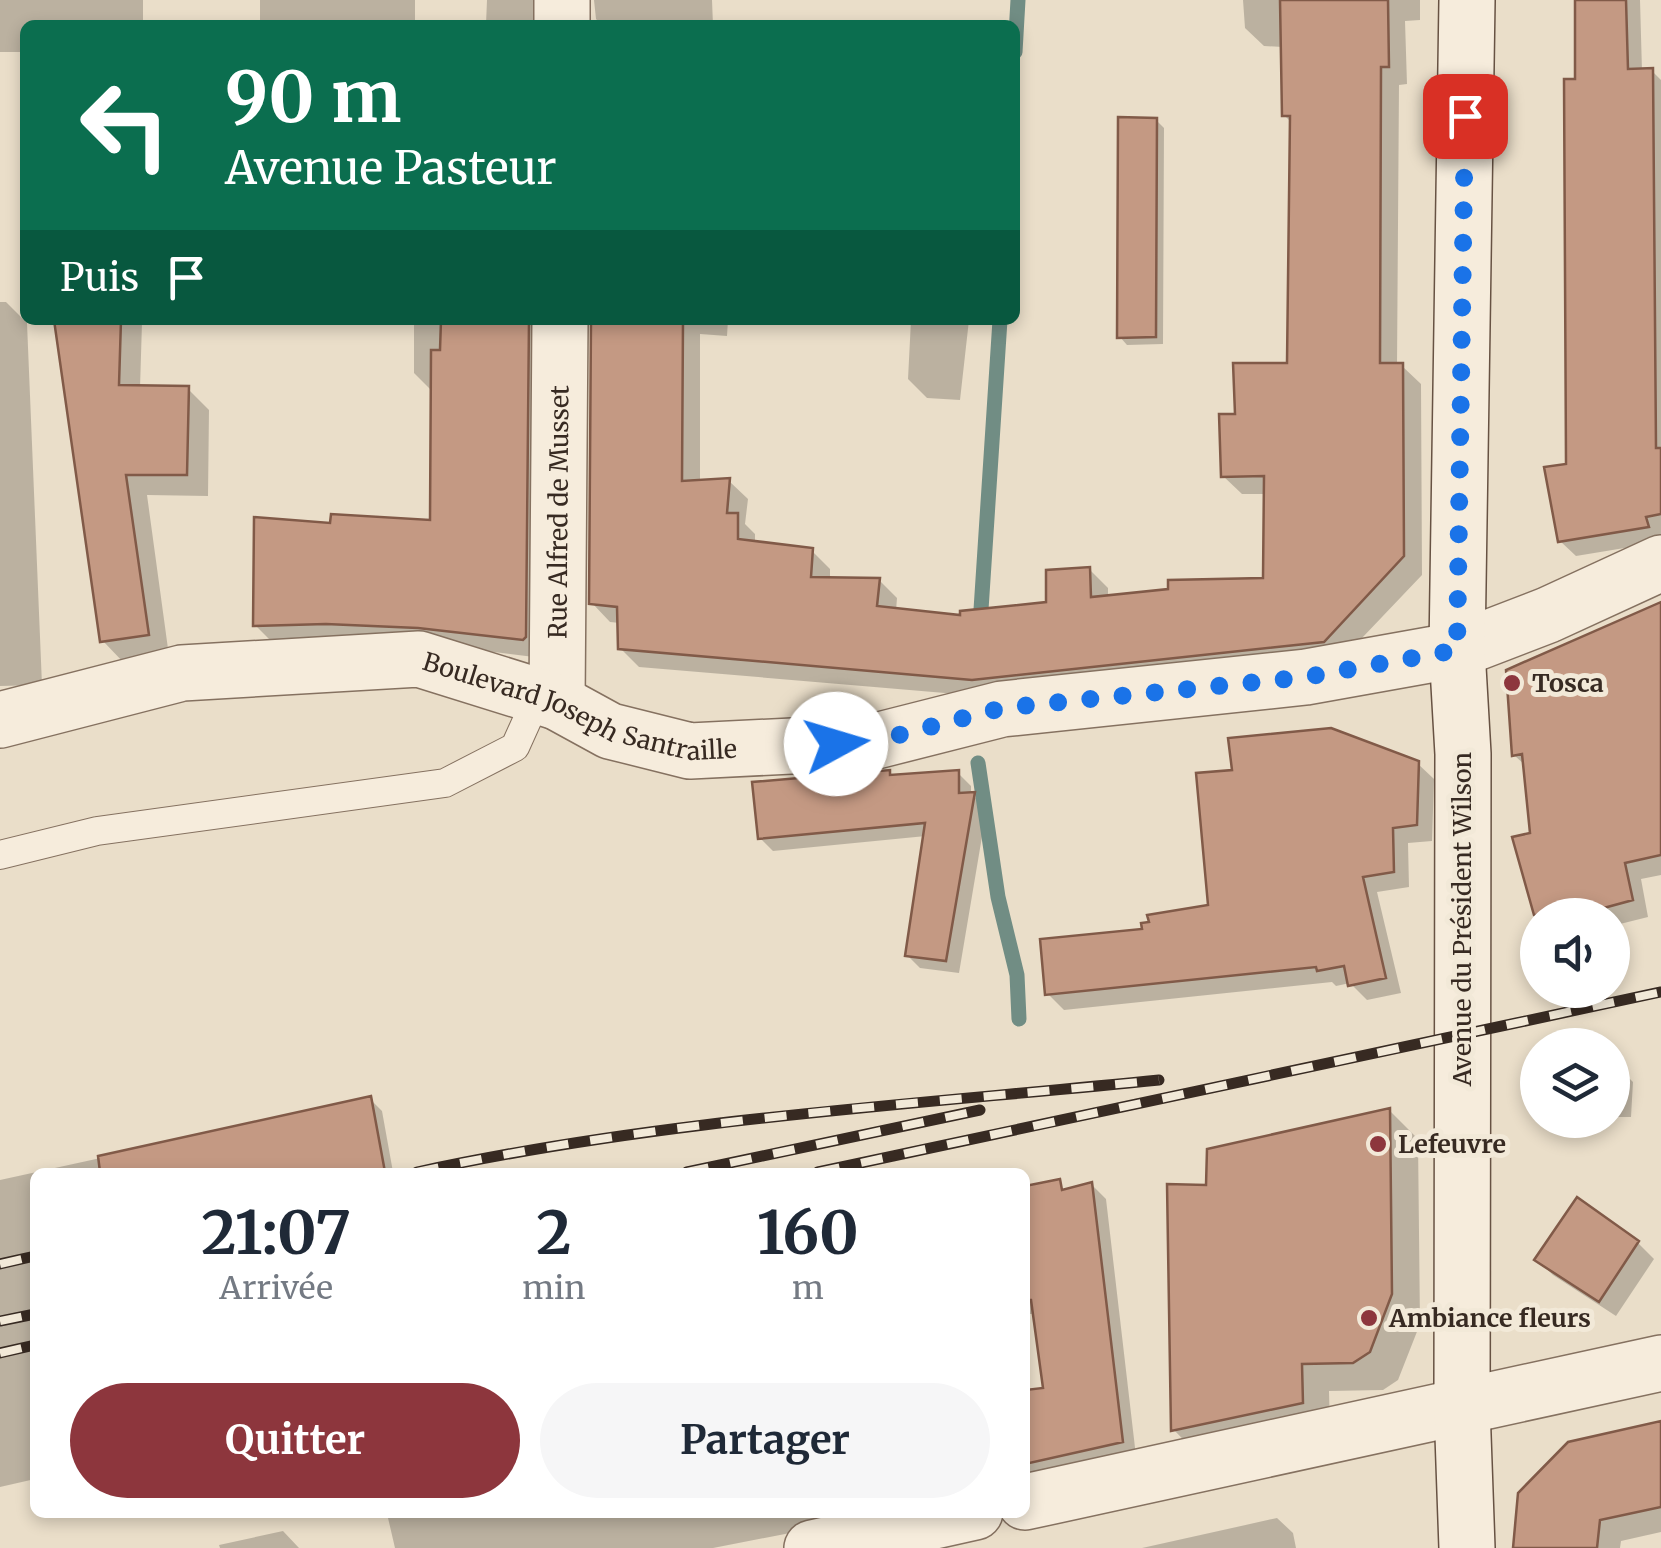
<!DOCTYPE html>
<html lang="fr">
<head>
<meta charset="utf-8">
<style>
  body { margin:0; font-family:Merriweather,serif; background:#f6f6f7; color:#1f2937; height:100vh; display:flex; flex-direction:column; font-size:38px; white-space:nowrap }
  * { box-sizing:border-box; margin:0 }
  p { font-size:32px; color:#747a83 }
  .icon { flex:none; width:55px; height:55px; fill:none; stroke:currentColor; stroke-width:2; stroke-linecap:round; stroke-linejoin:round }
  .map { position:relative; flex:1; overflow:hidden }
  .side { position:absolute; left:30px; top:1168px; width:1000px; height:350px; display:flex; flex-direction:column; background:#fff; border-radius:15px; box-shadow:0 5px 15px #0003 }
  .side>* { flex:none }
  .guide { position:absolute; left:20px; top:20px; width:1000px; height:305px; border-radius:15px; box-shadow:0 5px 15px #0003; background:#0b6e4f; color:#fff; overflow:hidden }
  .tools { position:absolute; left:1520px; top:898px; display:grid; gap:20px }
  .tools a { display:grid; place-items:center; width:110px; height:110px; border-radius:50%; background:#fff; box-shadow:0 5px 15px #0003; font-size:50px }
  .pin { position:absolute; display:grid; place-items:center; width:85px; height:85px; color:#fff; margin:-42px; border-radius:20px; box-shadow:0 5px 15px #0006 }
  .me { position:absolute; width:110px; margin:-55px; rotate:84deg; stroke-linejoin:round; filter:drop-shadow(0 0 8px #0008) }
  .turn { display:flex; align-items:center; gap:35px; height:210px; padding:0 40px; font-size:45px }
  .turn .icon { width:130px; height:130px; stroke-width:2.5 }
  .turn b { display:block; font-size:70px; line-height:85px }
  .then { display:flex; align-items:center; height:95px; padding:0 40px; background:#0003; gap:20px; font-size:38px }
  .eta { display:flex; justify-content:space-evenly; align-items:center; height:170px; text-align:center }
  .eta b { font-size:60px; font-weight:700; line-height:70px }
  .cta { display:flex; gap:20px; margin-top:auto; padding:20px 40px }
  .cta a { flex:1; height:115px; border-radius:60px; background:#8d363d; color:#fff; font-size:40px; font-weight:700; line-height:115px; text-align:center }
  .cta a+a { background:#f6f6f7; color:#1f2937 }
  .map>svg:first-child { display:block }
  .shadow { fill:#0003 }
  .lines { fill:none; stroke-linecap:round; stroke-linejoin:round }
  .stream { stroke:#718d84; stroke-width:15 }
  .building { fill:#c49983; stroke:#815a48; stroke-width:2.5 }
  .service-casing { stroke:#857160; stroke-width:30 }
  .minor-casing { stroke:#857160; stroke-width:58 }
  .secondary-casing { stroke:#675243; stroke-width:58 }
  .service { stroke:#f6ecdc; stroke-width:28 }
  .minor { stroke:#f6ecdc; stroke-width:55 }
  .secondary { stroke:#f6ecdc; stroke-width:55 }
  .rail-casing { stroke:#372a22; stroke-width:11 }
  .rail { stroke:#f2e9d8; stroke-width:8; stroke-dasharray:22; stroke-linecap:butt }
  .route { stroke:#1a73e8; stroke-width:18; stroke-dasharray:0 32.4 }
  .poi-dot { fill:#8d363d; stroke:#f2e9d8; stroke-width:4 }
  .labels { text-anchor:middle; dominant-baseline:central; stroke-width:10; stroke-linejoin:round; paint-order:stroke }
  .street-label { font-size:25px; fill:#372a22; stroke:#f2e9d8 }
  .poi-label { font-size:25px; font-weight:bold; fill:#372a22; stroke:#f2e9d8; text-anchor:start }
</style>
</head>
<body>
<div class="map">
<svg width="1661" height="1548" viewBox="0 0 1661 1548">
  <rect width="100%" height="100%" fill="#eadec9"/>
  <path class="shadow" d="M 0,0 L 143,0 L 143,25 L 25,25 L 25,52 L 0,52 Z
    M 260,0 L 415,0 L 415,25 L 260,25 Z
    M 487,0 L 556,0 L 550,25 L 469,25 L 486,24 Z
    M 594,0 L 712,0 L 713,25 L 601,25 L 596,19 Z
    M 1243,0 L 1420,0 L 1420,20 L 1405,21 L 1407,84 L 1399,85 L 1397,366 L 1402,366 L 1421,384 L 1422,575 L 1342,659 L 992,697 L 639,667 L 620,648 L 620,623 L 610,622 L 592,603 L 594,320 L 728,320 L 727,336 L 700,334 L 700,483 L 729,481 L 748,499 L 745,524 L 755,534 L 755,544 L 811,550 L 830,569 L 830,580 L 879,580 L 897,598 L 896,611 L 962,617 L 1048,604 L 1089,569 L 1108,588 L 1108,598 L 1265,580 L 1266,494 L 1242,494 L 1223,476 L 1238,417 L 1290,365 L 1293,124 L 1284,115 L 1283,47 L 1264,46 L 1245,28 Z
    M 1578,0 L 1640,0 L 1642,71 L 1652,71 L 1661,80 L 1661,542 L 1576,556 L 1560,541 L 1568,466 Z
    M 1015,57 L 1020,62 L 1018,99 L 1015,98 Z
    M 1156,120 L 1164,128 L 1163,344 L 1127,345 L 1120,337 Z
    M 0,302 L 6,302 L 27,323 L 42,685 L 0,686 Z
    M 57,320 L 140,320 L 142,323 L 140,388 L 188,389 L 209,410 L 208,496 L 147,495 L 169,656 L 124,663 L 103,641 Z
    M 414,320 L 554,320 L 542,658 L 438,645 L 274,644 L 255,625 L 332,525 L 432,523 L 433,392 L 414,373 Z
    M 911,320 L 969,320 L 960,400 L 927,398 L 908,379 Z
    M 1661,605 L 1661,875 L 1641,879 L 1648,917 L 1612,926 L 1612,915 L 1538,915 L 1538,920 L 1515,839 L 1533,835 L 1526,766 L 1514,755 Z
    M 1417,763 L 1434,779 L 1432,841 L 1408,843 L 1409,887 L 1377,892 L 1401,993 L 1367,1000 L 1350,983 L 1336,986 L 1332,982 L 1064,1010 L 1048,994 L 1144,932 L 1211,907 Z
    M 889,772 L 894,777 L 958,773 L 971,786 L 971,794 L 987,807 L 959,973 L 920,968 L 907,955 L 926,836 L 773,851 L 760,838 Z
    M 1612,1075 L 1626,1075 L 1633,1082 L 1631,1117 L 1612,1117 Z
    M 370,1099 L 382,1111 L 393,1172 L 35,1172 L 35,1479 L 0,1487 L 0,1180 Z
    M 1390,1111 L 1418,1139 L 1420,1324 L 1398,1380 L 1383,1390 L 1329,1391 L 1330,1431 L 1202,1459 L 1174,1430 L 1209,1187 Z
    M 1092,1185 L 1106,1199 L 1136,1456 L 1025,1480 L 1025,1392 L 1046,1390 L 1036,1314 L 1025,1314 L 1025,1229 Z
    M 1638,1243 L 1654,1259 L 1616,1316 L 1553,1275 L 1537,1259 Z
    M 1661,1423 L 1661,1532 L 1621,1541 L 1620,1548 L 1515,1548 Z
    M 413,1512 L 898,1512 L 713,1548 L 395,1548 L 388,1518 Z
    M 1277,1518 L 1293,1533 L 1296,1548 L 1142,1548 Z
    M 283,1531 L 299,1548 L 220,1548 L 219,1545 Z"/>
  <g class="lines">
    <path class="stream" d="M 1015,52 L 1018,0
      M 980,625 L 1000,320
      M 978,763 L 998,897 L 1017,975 L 1019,1019"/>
  </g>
  <path class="building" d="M 1280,0 L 1388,0 L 1389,67 L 1381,67 L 1380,363 L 1403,363 L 1404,556 L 1324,642 L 972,680 L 618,649 L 617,607 L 589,604 L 591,320 L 683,320 L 682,481 L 730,478 L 727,513 L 738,513 L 738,539 L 813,548 L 811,577 L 880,578 L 877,606 L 960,615 L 960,611 L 1046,602 L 1046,570 L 1090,567 L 1091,597 L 1168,589 L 1168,580 L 1263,578 L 1264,476 L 1221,477 L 1219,414 L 1235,414 L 1233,363 L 1287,363 L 1290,116 L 1282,116 Z
    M 1575,0 L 1626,0 L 1628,69 L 1653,68 L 1656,448 L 1661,448 L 1661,514 L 1646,517 L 1649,527 L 1558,542 L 1544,467 L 1566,464 L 1564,79 L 1575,79 Z
    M 1118,117 L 1157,118 L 1156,337 L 1117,338 Z
    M 54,320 L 121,320 L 119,385 L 189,386 L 187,475 L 126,475 L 149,635 L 100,642 Z
    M 441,320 L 529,320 L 526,637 L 523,640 L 418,628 L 326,624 L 253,626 L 254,517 L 330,523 L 331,514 L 430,520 L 431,350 L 440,350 Z
    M 1661,602 L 1661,855 L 1625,863 L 1633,900 L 1578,915 L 1534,915 L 1512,837 L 1530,833 L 1522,754 L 1512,756 L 1506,670 Z
    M 1331,728 L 1419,761 L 1417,825 L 1393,828 L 1394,872 L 1363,877 L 1386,978 L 1348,986 L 1344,966 L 1317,971 L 1316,967 L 1045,995 L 1040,939 L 1142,929 L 1141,923 L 1149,922 L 1147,915 L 1208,905 L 1196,773 L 1232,770 L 1228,738 Z
    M 890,770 L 890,775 L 959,770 L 959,793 L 975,792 L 946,961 L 905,956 L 925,823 L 758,839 L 752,782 Z
    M 371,1096 L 385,1172 L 100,1172 L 98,1156 Z
    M 1390,1108 L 1392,1294 L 1370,1352 L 1353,1363 L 1302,1364 L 1303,1403 L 1171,1431 L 1167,1184 L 1206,1185 L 1207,1149 Z
    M 1060,1179 L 1062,1190 L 1092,1182 L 1123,1442 L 1025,1464 L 1025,1390 L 1043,1388 L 1031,1300 L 1025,1300 L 1025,1186 Z
    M 1577,1197 L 1639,1241 L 1599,1302 L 1534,1260 Z
    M 1661,1421 L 1661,1507 L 1600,1520 L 1597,1548 L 1513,1548 L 1518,1493 L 1568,1442 Z"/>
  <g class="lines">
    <g class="service-casing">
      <path id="service" d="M 0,855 L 97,831 L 445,783 L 515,747 L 538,696"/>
    </g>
    <g class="minor-casing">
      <g id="minor">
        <path d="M 562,25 L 562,0"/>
        <path id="s1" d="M 557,702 L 560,320"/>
        <path id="s2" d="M 0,720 L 182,673 L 419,659 L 557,702 L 610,731 L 690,751 L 872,742 L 1002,709 L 1306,677 L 1457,650 L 1548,615 L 1661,563"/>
        <path d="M 1025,1502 L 1661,1363"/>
        <path d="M 812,1548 L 975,1512"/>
      </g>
    </g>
    <g class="secondary-casing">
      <path id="secondary" d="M 1467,0 L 1457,650 L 1463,754 L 1462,1407 L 1467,1548"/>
    </g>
    <use href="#service" class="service"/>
    <use href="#minor" class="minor"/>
    <use href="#secondary" class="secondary"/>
    <g class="rail-casing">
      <path id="rail" d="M 417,1172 C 661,1119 912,1105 1159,1080
        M 687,1172 L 980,1110
        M 818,1172 L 1661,992
        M 0,1264 L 35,1256
        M 0,1321 L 35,1314
        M 0,1353 L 35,1345"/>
    </g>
    <use href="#rail" class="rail"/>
  </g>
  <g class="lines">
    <path class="route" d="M 836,744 L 872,742 L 1002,708 L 1306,677 L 1457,650 L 1465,116"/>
  </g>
  <g class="poi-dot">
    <circle cx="1512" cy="683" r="10"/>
    <circle cx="1378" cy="1144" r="10"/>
    <circle cx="1369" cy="1318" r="10"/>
  </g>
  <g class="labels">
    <g class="street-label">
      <text stroke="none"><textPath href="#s1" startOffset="190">Rue Alfred de Musset</textPath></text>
      <text stroke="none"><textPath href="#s2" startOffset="595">Boulevard Joseph Santraille</textPath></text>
      <text transform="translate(1462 919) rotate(-90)">Avenue du Président Wilson</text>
    </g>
    <g class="poi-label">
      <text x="1532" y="683">Tosca</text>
      <text x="1398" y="1144">Lefeuvre</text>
      <text x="1389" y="1318">Ambiance fleurs</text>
    </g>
  </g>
</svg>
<div class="tools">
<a><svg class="icon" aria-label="sound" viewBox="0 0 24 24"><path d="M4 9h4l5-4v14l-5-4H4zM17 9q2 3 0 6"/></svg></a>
<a><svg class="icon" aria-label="layers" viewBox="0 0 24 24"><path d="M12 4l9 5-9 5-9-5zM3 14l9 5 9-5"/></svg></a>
</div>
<div class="pin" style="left:1465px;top:116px;background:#d93025"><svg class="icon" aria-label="arrive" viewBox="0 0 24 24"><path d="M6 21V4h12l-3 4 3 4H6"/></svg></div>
<svg class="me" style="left:836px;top:744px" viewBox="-20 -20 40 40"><circle r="19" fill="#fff"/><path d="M0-13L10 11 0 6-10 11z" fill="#1a73e8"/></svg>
<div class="guide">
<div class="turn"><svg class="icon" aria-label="left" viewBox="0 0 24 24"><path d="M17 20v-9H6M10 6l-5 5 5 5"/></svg><div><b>90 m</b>Avenue Pasteur</div></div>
<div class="then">Puis<svg class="icon" aria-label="arrive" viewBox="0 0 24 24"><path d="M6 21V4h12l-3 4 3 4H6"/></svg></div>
</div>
<section class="side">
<div class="eta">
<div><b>21:07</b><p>Arrivée</p></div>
<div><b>2</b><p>min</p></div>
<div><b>160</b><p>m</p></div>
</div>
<div class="cta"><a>Quitter</a><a>Partager</a></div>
</section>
</div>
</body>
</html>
